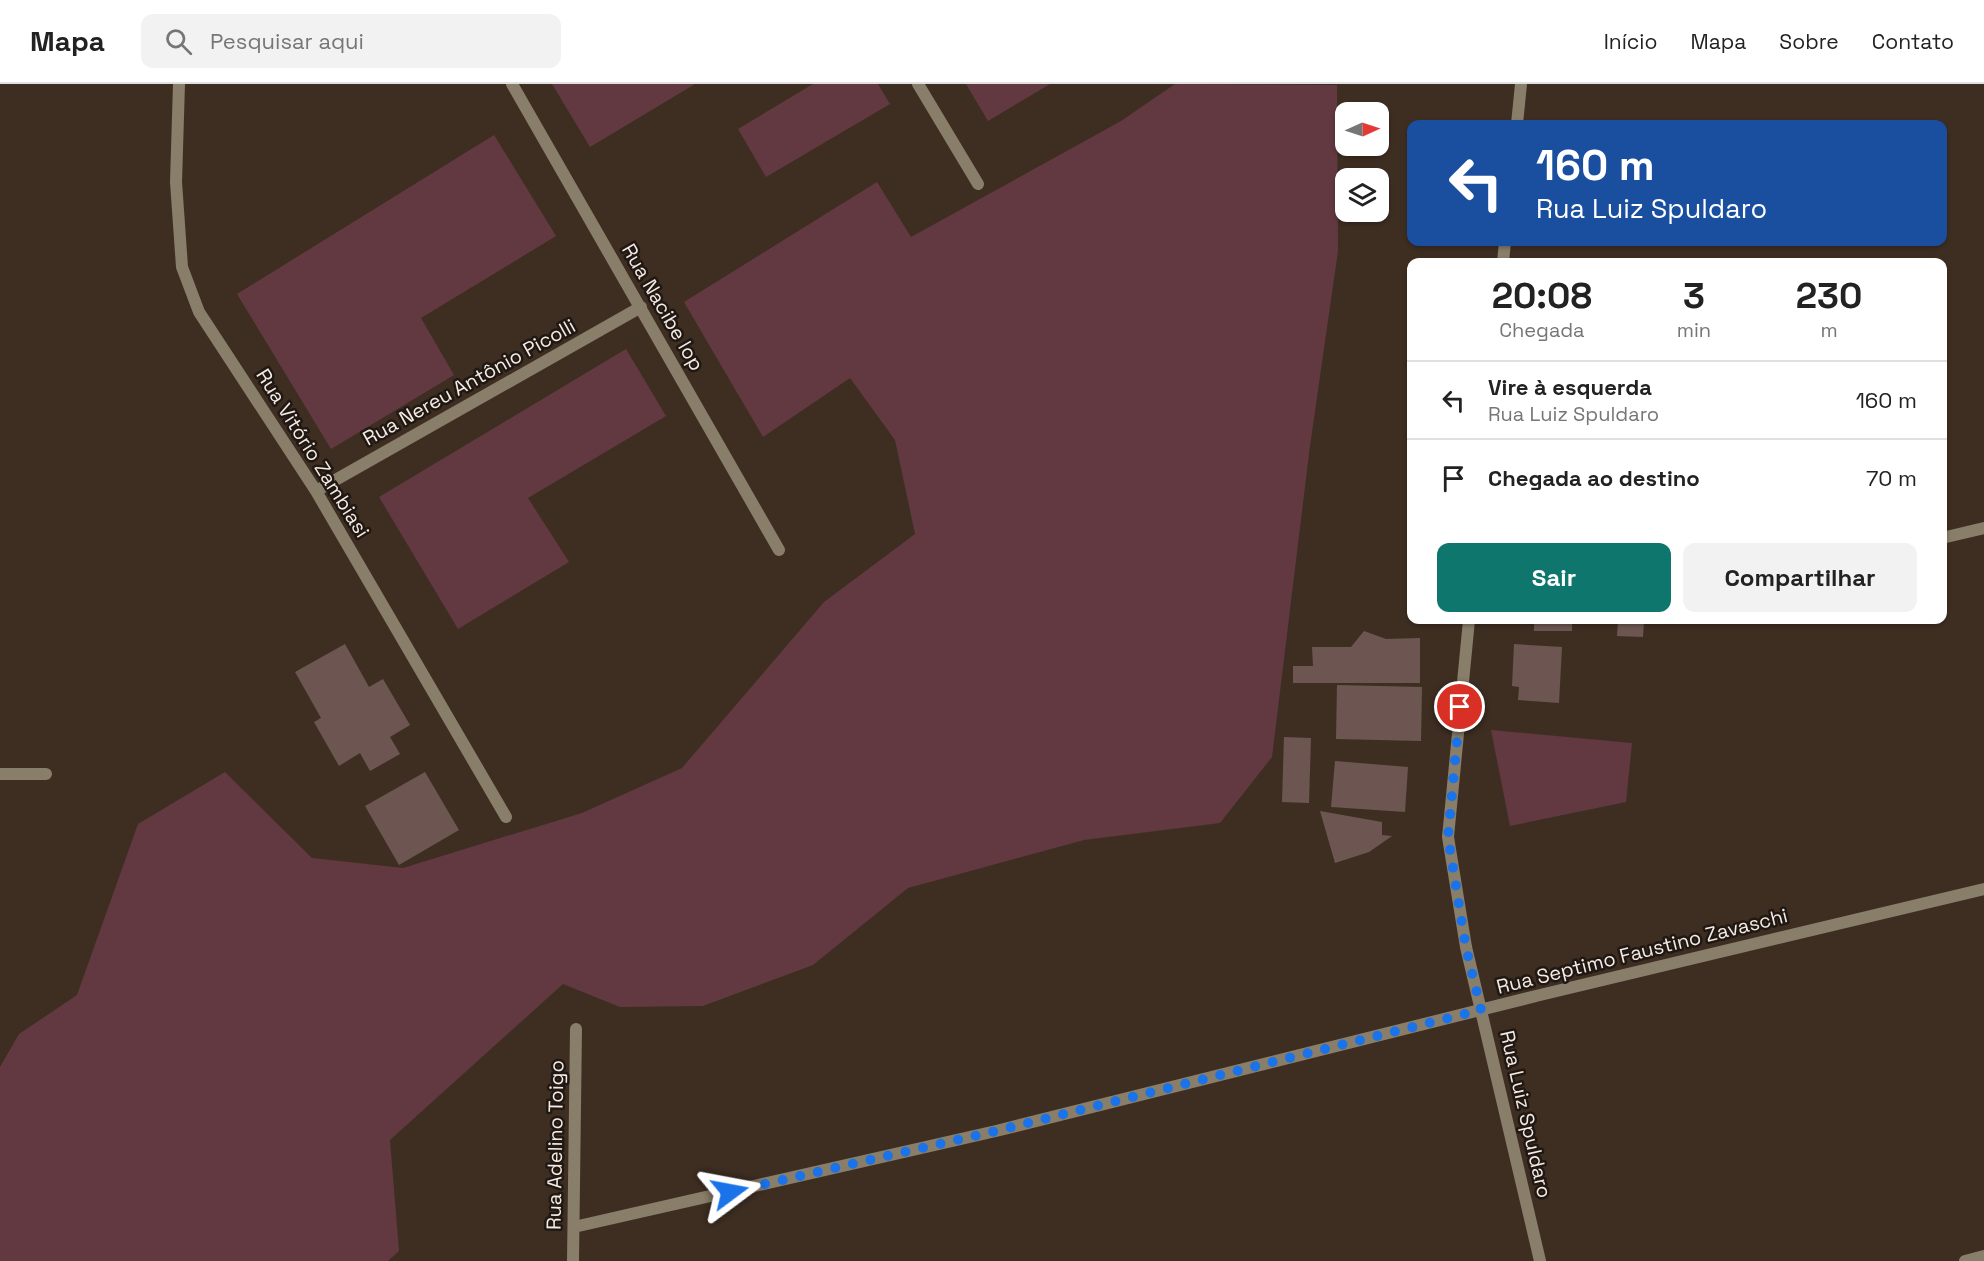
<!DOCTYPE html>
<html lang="pt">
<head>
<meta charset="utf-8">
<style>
  body { margin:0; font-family:"Space Grotesk",sans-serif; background:#f2f2f2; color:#222; height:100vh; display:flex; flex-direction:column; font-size:22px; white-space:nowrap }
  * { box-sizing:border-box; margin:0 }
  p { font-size:20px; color:#767676 }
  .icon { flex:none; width:33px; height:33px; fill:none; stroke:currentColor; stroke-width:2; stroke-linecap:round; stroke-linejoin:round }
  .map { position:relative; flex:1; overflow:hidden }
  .side { position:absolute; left:1407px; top:174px; width:540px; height:366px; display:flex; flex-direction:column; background:#fff; border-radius:12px; box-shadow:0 2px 4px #0004 }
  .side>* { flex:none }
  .banner { position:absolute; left:1407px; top:36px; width:540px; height:126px; border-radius:12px; box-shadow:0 2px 4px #0004; background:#1a4fa0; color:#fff; overflow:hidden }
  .needle { width:39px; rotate:87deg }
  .buttons { position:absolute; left:1335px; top:18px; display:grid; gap:12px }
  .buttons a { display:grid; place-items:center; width:54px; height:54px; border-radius:12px; background:#fff; box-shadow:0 2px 4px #0004; font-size:30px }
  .pin { position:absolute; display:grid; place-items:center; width:51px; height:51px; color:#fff; margin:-26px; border:3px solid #fff; border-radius:50%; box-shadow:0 2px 6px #0007 }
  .me { position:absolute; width:66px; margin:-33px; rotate:77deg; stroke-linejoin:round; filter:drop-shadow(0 0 4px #0008) }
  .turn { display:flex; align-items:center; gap:21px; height:126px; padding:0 30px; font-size:27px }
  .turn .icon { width:78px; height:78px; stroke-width:2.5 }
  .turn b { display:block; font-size:42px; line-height:51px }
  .eta { display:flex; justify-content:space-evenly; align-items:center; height:102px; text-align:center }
  .eta b { font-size:36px; font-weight:700; line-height:42px }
  .cta { display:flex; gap:12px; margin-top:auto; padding:12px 30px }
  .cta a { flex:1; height:69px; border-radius:12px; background:#0f766e; color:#fff; font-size:24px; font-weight:700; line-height:69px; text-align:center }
  .cta a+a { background:#f2f2f2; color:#222 }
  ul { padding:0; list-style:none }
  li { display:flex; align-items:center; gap:18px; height:78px; padding:0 30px; border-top:2px solid #e0e0e0 }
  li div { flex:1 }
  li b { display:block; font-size:22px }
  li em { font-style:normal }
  header { display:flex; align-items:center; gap:36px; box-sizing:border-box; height:84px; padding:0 30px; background:#fff; border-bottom:2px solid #e0e0e0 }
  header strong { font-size:28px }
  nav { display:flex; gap:33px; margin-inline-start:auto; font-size:21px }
  .search { width:420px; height:54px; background:#f2f2f2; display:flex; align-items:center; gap:15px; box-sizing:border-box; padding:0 21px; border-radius:12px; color:#767676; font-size:22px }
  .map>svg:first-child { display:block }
  .green { fill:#623940 }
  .building { fill:#6d5651 }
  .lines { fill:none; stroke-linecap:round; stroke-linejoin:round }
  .minor { stroke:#897e69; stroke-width:12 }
  .tertiary { stroke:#897e69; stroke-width:12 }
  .route { stroke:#1a73e8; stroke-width:10; stroke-dasharray:0 18 }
  .labels { text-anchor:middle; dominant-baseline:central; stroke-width:5; stroke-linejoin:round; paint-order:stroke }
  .street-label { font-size:20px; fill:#f6ebe4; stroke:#201813 }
</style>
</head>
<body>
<header>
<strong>Mapa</strong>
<div class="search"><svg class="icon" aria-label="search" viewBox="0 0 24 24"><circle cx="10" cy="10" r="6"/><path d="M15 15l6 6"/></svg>Pesquisar aqui</div>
<nav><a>Início</a><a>Mapa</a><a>Sobre</a><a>Contato</a></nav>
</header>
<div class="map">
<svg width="1984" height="1177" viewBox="0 0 1984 1177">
  <rect width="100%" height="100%" fill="#3e2e22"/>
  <path class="green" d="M 552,0 L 695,0 L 590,63 Z
    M 813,0 L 878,0 L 890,20 L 766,93 L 738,45 Z
    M 966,0 L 1050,0 L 988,37 Z
    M 1175,0 L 1337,1 L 1338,167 L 1310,362 L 1272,673 L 1220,739 L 1084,756 L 908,804 L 813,881 L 703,922 L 620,923 L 563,900 L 390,1056 L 399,1167 L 388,1177 L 0,1177 L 0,983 L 19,950 L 77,911 L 138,740 L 225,688 L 312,774 L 403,784 L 582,729 L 682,684 L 824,518 L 915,450 L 895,356 L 850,294 L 763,353 L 684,218 L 877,98 L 911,153 L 1121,37 Z
    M 494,51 L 556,152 L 421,234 L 454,291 L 331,365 L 237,210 Z
    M 626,265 L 666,332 L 528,414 L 569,478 L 458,545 L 379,413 Z
    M 1491,646 L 1632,659 L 1626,718 L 1510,742 Z"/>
  <path class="building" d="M 1523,536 L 1572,536 L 1572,547 L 1534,547 L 1534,540 L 1523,540 Z
    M 1618,536 L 1644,536 L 1643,553 L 1617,552 Z
    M 1364,547 L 1386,555 L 1420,554 L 1420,599 L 1293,599 L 1293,582 L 1313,582 L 1312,563 L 1351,563 Z
    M 345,560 L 369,603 L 383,595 L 410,641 L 390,653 L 400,670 L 370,687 L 360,669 L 339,682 L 314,638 L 321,634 L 295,588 Z
    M 1514,560 L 1562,563 L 1559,619 L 1518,616 L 1519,603 L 1512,602 Z
    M 1337,601 L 1422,603 L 1421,657 L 1336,655 Z
    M 1284,653 L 1311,654 L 1309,719 L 1282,718 Z
    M 1335,677 L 1408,683 L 1405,728 L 1331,723 Z
    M 425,688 L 459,746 L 399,781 L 365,722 Z
    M 1320,727 L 1382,738 L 1382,751 L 1392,752 L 1369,768 L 1335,779 Z"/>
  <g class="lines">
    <path class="minor" d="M 179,0 L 176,98 L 182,183 L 199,228 L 316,407 L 506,733
      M 512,0 L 779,466
      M 918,0 L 978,100
      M 316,407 L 641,223
      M 1942,454 L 1984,444
      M 0,690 L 46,690
      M 574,1143 L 996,1047 L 1540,911 L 1984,805
      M 573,1177 L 576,945
      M 1965,1177 L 1984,1172"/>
    <path class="tertiary" d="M 1517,40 L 1521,0
      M 1503,178 L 1505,158
      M 1469,536 L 1448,753 L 1466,863 L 1540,1177"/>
  </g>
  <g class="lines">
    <path class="route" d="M 730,1108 L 996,1047 L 1481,926 L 1466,864 L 1448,753 L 1460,623"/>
  </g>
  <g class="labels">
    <g class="street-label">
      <text transform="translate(663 223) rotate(60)">Rua Nacibe Iop</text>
      <text transform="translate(469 298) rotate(-29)">Rua Nereu Antônio Picolli</text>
      <text transform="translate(313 369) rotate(58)">Rua Vitório Zambiasi</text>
      <text transform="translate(1642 867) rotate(-14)">Rua Septimo Faustino Zavaschi</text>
      <text transform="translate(1526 1030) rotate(77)">Rua Luiz Spuldaro</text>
      <text transform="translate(555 1061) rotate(-89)">Rua Adelino Toigo</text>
    </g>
  </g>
</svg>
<div class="buttons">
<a><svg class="needle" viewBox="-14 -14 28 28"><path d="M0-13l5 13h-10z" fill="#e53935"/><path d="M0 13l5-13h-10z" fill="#767676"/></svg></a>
<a><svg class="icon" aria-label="layers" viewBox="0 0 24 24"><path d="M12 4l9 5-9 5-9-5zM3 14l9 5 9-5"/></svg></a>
</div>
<div class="pin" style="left:1460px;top:623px;background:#d93025"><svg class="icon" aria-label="arrive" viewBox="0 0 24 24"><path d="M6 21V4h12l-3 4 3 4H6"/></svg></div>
<svg class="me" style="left:730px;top:1108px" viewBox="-20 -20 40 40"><path d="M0-17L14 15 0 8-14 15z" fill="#1a73e8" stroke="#fff" stroke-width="4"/></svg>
<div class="banner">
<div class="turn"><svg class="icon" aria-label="left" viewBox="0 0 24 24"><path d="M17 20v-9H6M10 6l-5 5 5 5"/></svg><div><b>160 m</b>Rua Luiz Spuldaro</div></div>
</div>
<section class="side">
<div class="eta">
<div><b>20:08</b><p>Chegada</p></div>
<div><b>3</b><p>min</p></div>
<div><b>230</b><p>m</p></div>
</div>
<ul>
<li><svg class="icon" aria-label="left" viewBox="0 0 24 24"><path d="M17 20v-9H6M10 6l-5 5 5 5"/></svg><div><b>Vire à esquerda</b><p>Rua Luiz Spuldaro</p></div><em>160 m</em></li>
<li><svg class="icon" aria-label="arrive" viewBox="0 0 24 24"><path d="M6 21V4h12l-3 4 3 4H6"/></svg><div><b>Chegada ao destino</b></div><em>70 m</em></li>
</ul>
<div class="cta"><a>Sair</a><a>Compartilhar</a></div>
</section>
</div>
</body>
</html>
